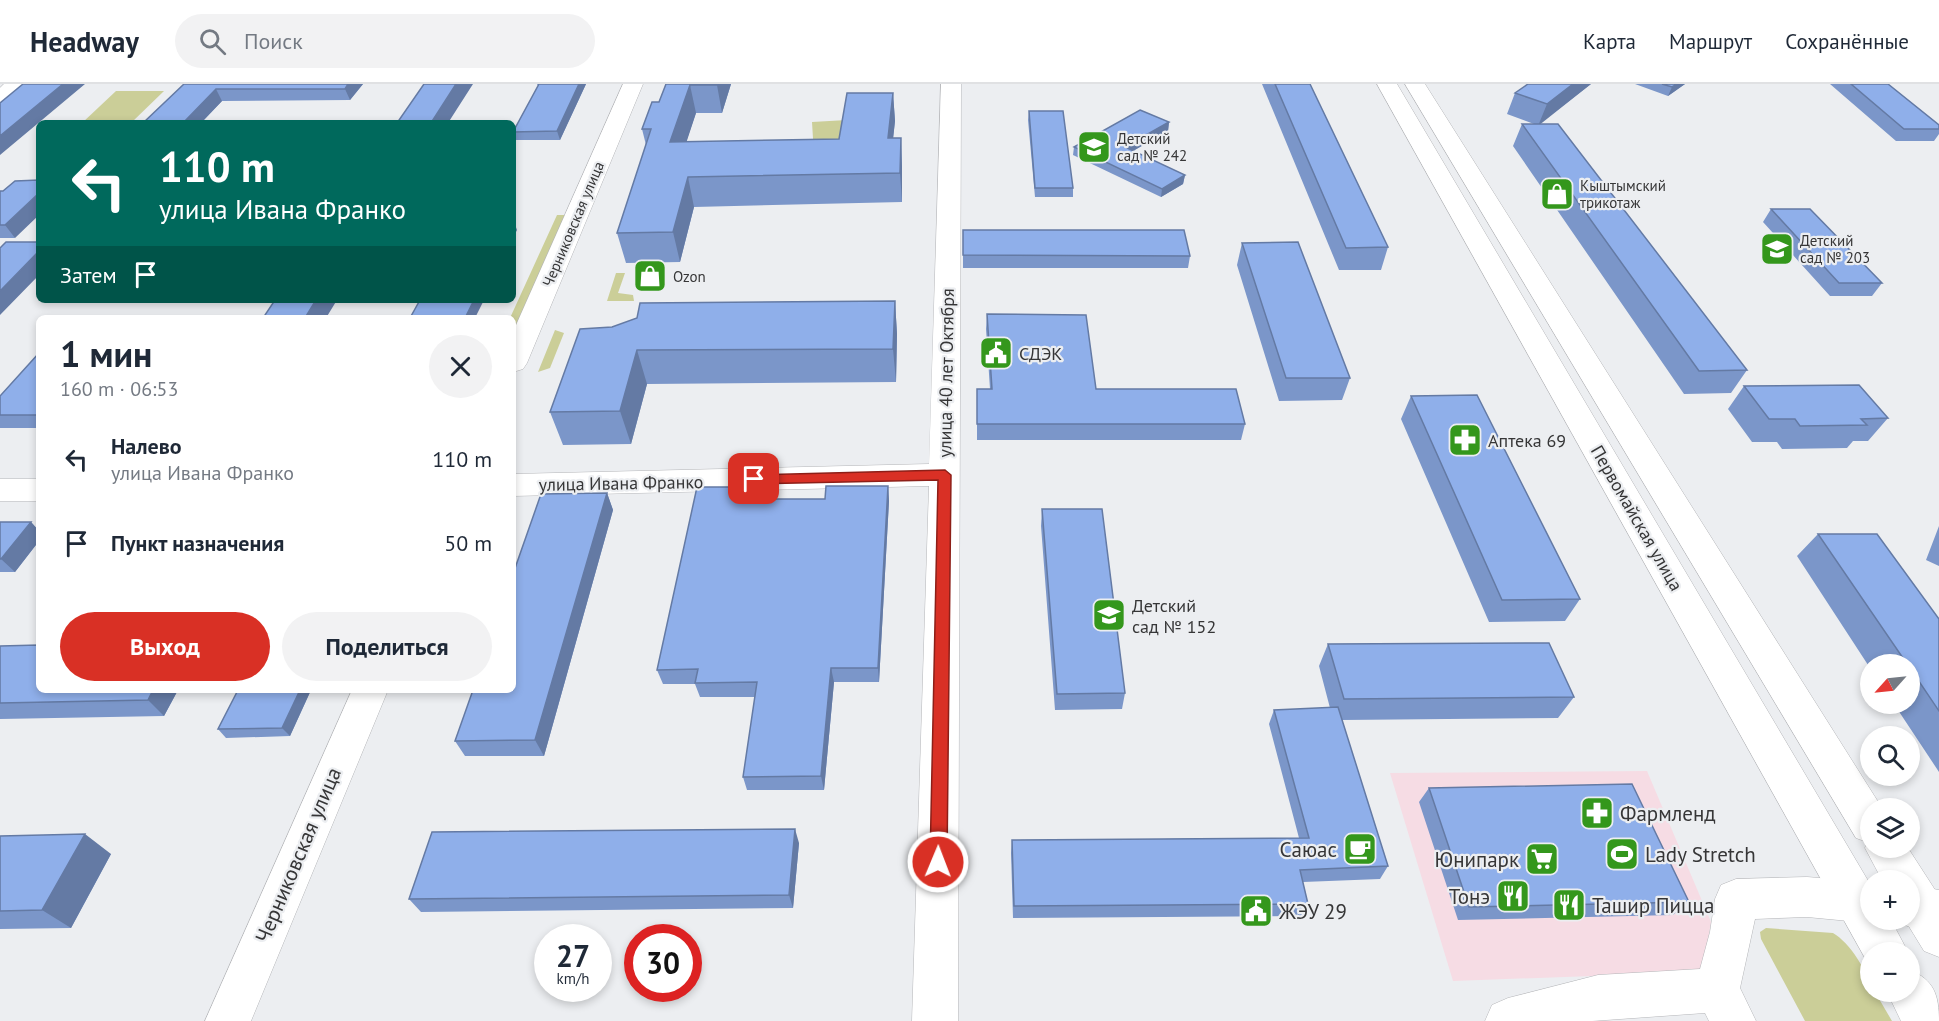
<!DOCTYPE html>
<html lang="ru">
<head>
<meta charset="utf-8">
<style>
  body { margin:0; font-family:"PT Sans",sans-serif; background:#f2f2f3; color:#1f2937; height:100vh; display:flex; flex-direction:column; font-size:22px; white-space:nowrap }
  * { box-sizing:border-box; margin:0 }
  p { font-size:20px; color:#747a83 }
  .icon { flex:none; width:33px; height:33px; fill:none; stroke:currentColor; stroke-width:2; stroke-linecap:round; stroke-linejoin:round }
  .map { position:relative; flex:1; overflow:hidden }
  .drawer { position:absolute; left:36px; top:231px; width:480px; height:378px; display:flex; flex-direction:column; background:#fff; border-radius:9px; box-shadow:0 3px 9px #0003 }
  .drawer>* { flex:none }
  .hud { position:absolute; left:36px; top:36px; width:480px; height:183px; border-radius:9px; box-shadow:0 3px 9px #0003; background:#00695c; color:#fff; overflow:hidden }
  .needle { width:39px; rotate:243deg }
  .tools { position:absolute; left:1860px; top:570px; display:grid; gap:12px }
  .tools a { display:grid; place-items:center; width:60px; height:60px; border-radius:50%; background:#fff; box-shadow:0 3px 9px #0003; font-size:30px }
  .speed { position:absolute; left:534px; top:840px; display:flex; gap:12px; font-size:30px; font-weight:700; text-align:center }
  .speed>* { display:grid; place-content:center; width:78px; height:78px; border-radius:50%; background:#fff; box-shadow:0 3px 9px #0003; line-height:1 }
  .speed small { font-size:15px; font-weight:400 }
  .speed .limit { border:9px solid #d22; background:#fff; color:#111 }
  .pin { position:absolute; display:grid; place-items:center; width:51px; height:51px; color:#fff; margin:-26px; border-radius:12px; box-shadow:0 3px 9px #0006 }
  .me { position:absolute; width:66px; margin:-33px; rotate:1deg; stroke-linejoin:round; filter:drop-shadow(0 0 4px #0008) }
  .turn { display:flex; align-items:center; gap:21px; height:126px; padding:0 24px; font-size:27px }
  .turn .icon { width:78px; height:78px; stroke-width:2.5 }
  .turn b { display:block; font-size:42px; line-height:51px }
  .then { display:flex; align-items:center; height:57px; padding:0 24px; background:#0003; gap:12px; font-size:22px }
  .round { display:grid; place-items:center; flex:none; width:63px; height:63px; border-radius:32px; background:#f2f2f3 }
  .head { display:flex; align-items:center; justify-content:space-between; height:102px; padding:0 24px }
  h1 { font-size:36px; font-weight:600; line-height:45px }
  .cta { display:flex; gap:12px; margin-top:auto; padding:12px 24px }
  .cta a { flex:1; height:69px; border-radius:36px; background:#d93025; color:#fff; font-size:24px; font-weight:600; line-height:69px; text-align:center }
  .cta a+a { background:#f2f2f3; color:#1f2937 }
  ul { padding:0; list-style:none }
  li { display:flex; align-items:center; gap:18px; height:84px; padding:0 24px }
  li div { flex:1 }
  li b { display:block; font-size:22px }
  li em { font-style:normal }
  header { display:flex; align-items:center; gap:36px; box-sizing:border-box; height:84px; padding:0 30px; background:#fff; border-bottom:2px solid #e0e1e3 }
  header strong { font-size:28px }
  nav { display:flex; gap:33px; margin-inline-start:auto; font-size:21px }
  .search { width:420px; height:54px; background:#f2f2f3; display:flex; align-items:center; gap:15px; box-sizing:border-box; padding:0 21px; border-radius:33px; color:#747a83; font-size:22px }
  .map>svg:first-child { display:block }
  .commercial { fill:#f6dce4 }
  .green { fill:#cbce98 }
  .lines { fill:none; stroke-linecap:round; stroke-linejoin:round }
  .minor-casing { stroke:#b5b6b9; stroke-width:1 }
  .major-casing { stroke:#b5b6b9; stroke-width:1 }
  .minor { fill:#fff; fill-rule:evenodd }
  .major { fill:#fff; fill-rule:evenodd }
  .wall { fill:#7b96c9 }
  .shaded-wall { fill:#647aa4 }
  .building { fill:#8fafea; stroke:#647aa4; stroke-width:1.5 }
  .route { fill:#d93025; stroke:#8d1f18; stroke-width:1.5 }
  .labels { text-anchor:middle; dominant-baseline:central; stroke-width:4.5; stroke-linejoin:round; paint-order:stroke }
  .far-poi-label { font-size:15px; fill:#363637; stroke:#eceef1; text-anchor:start }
  .far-street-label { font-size:15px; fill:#363637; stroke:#eceef1 }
  .poi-label { font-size:18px; fill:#363637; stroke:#eceef1; text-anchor:start }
  .street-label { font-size:18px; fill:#363637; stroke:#eceef1 }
  .near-poi-label { font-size:21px; fill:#363637; stroke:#eceef1; text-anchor:start }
  .near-street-label { font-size:21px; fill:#363637; stroke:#eceef1 }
</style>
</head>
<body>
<header>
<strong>Headway</strong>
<div class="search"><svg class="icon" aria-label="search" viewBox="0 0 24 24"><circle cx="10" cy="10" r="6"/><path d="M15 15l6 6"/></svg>Поиск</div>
<nav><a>Карта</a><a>Маршрут</a><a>Сохранённые</a></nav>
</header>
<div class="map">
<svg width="1939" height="937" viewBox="0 0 1939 937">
  <rect width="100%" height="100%" fill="#eceef1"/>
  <path class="commercial" d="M 1647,687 L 1711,838 L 1703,888 L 1453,897 L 1390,689 Z"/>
  <path class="green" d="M 116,7 L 164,7 L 131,39 L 82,39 Z
    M 847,36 L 842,71 L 814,71 L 812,38 Z
    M 557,131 L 570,131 L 513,261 L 513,234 L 510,234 Z
    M 616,189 L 625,189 L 618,209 L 633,211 L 634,217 L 607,217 Z
    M 555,246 L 564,249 L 550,284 L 538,288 Z
    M 1766,844 L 1833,849 C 1849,858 1870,889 1870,908 L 1875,908 L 1892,937 L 1805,937 L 1761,855 L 1760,848 Z"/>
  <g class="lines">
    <g class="minor-casing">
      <path id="minor" d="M 623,0 L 643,0 L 527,279 L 523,285 L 513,288 L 513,248 Z
        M 941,0 L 961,0 L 958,937 L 912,937 L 929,402 L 513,412 L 513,390 L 929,380 Z
        M 0,395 L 39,395 L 39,417 L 0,417 Z
        M 352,606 L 388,606 L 251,937 L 205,937 Z
        M 1807,793 L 1870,798 L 1870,836 L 1878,836 L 1870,839 L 1807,833 L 1755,835 L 1740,904 L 1756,937 L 1709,937 L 1705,929 L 1592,937 L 1485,937 L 1492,921 L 1508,914 L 1598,891 L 1700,885 L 1710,848 L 1715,815 L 1721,801 L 1736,795 Z
        M 1910,801 L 1939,806 L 1939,848 L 1910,843 L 1895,837 L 1910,836 Z"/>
    </g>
    <g class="major-casing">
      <path id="major" d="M 4,0 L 27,0 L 7,18 L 0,20 L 0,4 Z
        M 1377,0 L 1397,0 L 1870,800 L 1870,836 L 1891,836 L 1908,868 L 1870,868 L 1870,883 Z
        M 1405,0 L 1425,0 L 1882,724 L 1870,724 L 1870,764 L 1908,764 L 1939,812 L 1939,873 L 1924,867 L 1905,836 L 1910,836 L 1910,796 L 1882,796 L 1865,764 L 1867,758 L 1856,754 Z
        M 1910,886 C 1934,896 1939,911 1939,937 L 1901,937 L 1887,908 L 1910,908 Z"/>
    </g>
    <use href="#minor" class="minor"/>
    <use href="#major" class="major"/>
  </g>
  <path class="wall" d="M 184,0 L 363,0 L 350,16 L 222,17 L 201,39 L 143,39 Z
    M 537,0 L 586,0 L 560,56 L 516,56 L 513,48 L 538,2 Z
    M 666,0 L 731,0 L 722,29 L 696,29 L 686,58 L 839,55 L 893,9 L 895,37 L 893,54 L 901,54 L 902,83 L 902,118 L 694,123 L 680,178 L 626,179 L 617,149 L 646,61 L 642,45 L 659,18 Z
    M 1262,0 L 1310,0 L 1388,163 L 1381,186 L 1339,186 Z
    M 1591,0 L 1539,40 L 1747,286 L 1731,309 L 1684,310 L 1513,62 L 1522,40 L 1534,40 L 1507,30 L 1515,9 Z
    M 1635,0 L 1685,0 L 1668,12 Z
    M 1830,0 L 1888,0 L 1939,41 L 1939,50 L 1934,57 L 1896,57 Z
    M 1029,27 L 1073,104 L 1073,113 L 1035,113 L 1028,36 Z
    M 1169,38 L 1168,47 L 1133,67 L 1185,91 L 1183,100 L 1161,113 L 1073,71 L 1074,63 Z
    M 0,107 L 15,154 L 0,154 Z
    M 1771,125 L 1882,199 L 1872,212 L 1830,212 L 1763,138 Z
    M 963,146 L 1190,172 L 1188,184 L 963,184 Z
    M 1242,159 L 1350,294 L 1342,316 L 1279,317 L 1237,181 Z
    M 895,217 L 897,250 L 896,298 L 647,300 L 631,360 L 563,361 L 550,328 L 612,243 Z
    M 987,230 L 1096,305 L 1245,340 L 1241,356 L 977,356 L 977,305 L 990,305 L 986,245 Z
    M 39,269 L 39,344 L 0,344 L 0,312 Z
    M 1744,302 L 1888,334 L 1868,357 L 1853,357 L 1847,364 L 1782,365 L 1777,358 L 1752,358 L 1728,325 Z
    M 1411,312 L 1580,515 L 1565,537 L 1489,538 L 1401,335 Z
    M 888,402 L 889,417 L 879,598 L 834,598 L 824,706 L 747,706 L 743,693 L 755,613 L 700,613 L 695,600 L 663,600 L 657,586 L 746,403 L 749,415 L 825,415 Z
    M 607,409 L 613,426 L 544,672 L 465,672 L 455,657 Z
    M 1042,425 L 1125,609 L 1122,625 L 1055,626 L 1041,442 Z
    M 0,438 L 31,438 L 39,447 L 39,457 L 15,488 L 0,488 Z
    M 1939,442 L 1939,482 L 1926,476 Z
    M 1818,450 L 1939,535 L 1939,688 L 1894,620 L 1910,620 L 1910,580 L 1870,580 L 1870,584 L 1797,472 Z
    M 1328,560 L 1574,613 L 1558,634 L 1342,636 L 1388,782 L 1380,795 L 1303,798 L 1308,820 L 1301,832 L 1013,834 L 1011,769 L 1012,756 L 1299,754 L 1269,640 L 1274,626 L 1330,624 L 1319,582 Z
    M 0,562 L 39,606 L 178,606 L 164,632 L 0,635 Z
    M 311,606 L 290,652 L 226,654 L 218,645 Z
    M 1429,704 L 1689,818 L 1673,831 L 1458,836 L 1419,718 Z
    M 0,752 L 111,770 L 71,844 L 0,845 Z
    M 799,759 L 793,824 L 421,828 L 409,815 Z"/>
  <path class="shaded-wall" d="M 63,0 L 85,0 L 0,71 L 0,52 Z
    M 348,0 L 363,0 L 350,16 L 345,5 Z
    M 456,0 L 473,0 L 448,39 L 431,39 Z
    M 579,0 L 586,0 L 560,56 L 557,47 Z
    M 718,0 L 731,0 L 722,29 L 717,1 Z
    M 1573,0 L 1591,0 L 1538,42 L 1547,20 Z
    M 1677,0 L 1685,0 L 1668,12 L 1672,3 Z
    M 690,1 L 696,29 L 677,87 L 670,58 Z
    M 216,5 L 222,17 L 201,39 L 183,39 Z
    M 893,9 L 895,37 L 890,83 L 888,54 Z
    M 1169,38 L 1168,47 L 1124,72 L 1125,63 Z
    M 901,54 L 902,83 L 902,118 L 900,89 Z
    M 1185,91 L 1183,100 L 1161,113 L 1162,105 Z
    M 688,93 L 694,123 L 680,178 L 673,148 Z
    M 39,109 L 39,131 L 15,154 L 5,141 Z
    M 513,135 L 517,146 L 513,154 Z
    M 39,167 L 39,191 L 0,231 L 0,207 Z
    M 316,216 L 337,216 L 326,234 L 305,234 Z
    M 474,216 L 484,216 L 475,234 L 465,234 Z
    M 895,217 L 897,250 L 896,298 L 893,265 Z
    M 637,266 L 647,300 L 631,360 L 620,327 Z
    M 888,402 L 889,417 L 879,598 L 878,584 Z
    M 746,403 L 750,418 L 744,415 Z
    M 607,409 L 613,426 L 544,672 L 535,656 Z
    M 31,438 L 39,447 L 39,457 L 15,488 L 1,475 Z
    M 831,584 L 834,598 L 824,706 L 821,692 Z
    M 153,606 L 178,606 L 164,632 L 148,616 Z
    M 300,606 L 311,606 L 290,652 L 282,644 Z
    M 795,745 L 799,759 L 793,824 L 789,811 Z
    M 85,750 L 111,770 L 71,844 L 42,826 Z"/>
  <path class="building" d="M 23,0 L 63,0 L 0,52 L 0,19 Z
    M 184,0 L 348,0 L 345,5 L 216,5 L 183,39 L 143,39 Z
    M 424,0 L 456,0 L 431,39 L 397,39 Z
    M 539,0 L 579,0 L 557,47 L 513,48 Z
    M 666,0 L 718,0 L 717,1 L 690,1 L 670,58 L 839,55 L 847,9 L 893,9 L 888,54 L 901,54 L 900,89 L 688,93 L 673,148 L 617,149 L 651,45 L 642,45 L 652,18 L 659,18 Z
    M 1275,0 L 1310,0 L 1388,163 L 1346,164 Z
    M 1528,0 L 1573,0 L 1547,20 L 1515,9 Z
    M 1662,0 L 1677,0 L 1672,3 Z
    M 1851,0 L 1888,0 L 1939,41 L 1939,45 L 1904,45 Z
    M 1140,26 L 1169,38 L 1125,63 L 1185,91 L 1162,105 L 1074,63 Z
    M 1029,27 L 1063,27 L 1073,104 L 1035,104 Z
    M 1522,40 L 1558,40 L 1747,286 L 1699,287 Z
    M 39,96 L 39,109 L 5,141 L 0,141 L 0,107 L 3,107 L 15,97 Z
    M 1771,125 L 1810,125 L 1882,199 L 1839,199 Z
    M 963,146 L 1184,146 L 1190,172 L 963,171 Z
    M 6,158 L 39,158 L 39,167 L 0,207 L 0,164 Z
    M 1298,158 L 1350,294 L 1286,294 L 1242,159 Z
    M 275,216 L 316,216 L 305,234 L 263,234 Z
    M 420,216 L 474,216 L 465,234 L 410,234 Z
    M 895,217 L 893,265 L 637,266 L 620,327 L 550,328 L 580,245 L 612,243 L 637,234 L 640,219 Z
    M 987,230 L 1086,231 L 1096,305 L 1236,305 L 1245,340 L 977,340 L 977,305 L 992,305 Z
    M 39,269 L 39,331 L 0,331 L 0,312 Z
    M 1859,301 L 1888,334 L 1861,335 L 1867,341 L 1800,342 L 1795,335 L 1769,335 L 1744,302 Z
    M 1477,311 L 1580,515 L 1502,516 L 1411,312 Z
    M 826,402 L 888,402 L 878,584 L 831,584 L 821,692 L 743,693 L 757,598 L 695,599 L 698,585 L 657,586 L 697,403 L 746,403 L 744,415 L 825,415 Z
    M 607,409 L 535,656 L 455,657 L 473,606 L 513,606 L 513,490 L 541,410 Z
    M 1042,425 L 1102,425 L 1125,609 L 1057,610 Z
    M 0,438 L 31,438 L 1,475 L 0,475 Z
    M 1818,450 L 1877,450 L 1939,535 L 1939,627 L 1910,584 L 1910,580 L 1907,580 Z
    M 1549,559 L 1574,613 L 1344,615 L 1328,560 Z
    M 39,561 L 39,606 L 153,606 L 148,616 L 0,619 L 0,562 Z
    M 238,606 L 300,606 L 282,644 L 218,645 Z
    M 1338,623 L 1388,782 L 1300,786 L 1308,820 L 1014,822 L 1012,756 L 1309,754 L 1274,626 Z
    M 1632,700 L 1689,818 L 1469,823 L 1429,704 Z
    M 795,745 L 789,811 L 409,815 L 432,748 Z
    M 85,750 L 42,826 L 0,827 L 0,752 Z"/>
  <path class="route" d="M 945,386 L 951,391 L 947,778 L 944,784 L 938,787 L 932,784 L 930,778 L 938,396 L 754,400 L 748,395 L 754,391 Z"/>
  <defs>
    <g id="school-square" transform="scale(1.725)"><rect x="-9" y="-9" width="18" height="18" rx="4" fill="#34971c" stroke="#eceef1"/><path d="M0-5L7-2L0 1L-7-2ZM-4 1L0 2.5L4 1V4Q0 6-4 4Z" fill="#fff"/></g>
    <g id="shop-square" transform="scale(1.725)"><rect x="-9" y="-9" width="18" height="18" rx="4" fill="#34971c" stroke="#eceef1"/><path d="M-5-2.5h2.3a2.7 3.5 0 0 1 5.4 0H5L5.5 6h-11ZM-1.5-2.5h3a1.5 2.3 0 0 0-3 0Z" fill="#fff"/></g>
    <g id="civic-square" transform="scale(1.725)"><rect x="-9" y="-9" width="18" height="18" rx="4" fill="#34971c" stroke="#eceef1"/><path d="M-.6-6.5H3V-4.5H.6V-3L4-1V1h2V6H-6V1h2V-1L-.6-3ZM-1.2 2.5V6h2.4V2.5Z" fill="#fff"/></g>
    <g id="pharmacy-square" transform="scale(1.725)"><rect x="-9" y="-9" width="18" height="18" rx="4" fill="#34971c" stroke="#eceef1"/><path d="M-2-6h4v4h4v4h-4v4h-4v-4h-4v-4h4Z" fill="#fff"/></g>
    <g id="cafe-square" transform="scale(1.725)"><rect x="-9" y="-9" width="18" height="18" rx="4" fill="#34971c" stroke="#eceef1"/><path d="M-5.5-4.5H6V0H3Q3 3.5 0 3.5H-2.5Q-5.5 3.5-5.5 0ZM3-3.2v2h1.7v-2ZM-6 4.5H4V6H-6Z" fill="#fff"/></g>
    <g id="stadium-square" transform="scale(1.725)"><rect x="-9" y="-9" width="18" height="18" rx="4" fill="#34971c" stroke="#eceef1"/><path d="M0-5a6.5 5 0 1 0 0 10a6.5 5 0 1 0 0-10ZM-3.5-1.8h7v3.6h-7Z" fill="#fff"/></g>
    <g id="supermarket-square" transform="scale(1.725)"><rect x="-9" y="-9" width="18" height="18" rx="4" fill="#34971c" stroke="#eceef1"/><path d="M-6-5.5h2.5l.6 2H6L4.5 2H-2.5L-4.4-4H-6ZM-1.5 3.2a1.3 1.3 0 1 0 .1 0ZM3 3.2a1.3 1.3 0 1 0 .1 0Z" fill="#fff"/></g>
    <g id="restaurant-square" transform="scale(1.725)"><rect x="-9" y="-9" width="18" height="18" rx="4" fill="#34971c" stroke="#eceef1"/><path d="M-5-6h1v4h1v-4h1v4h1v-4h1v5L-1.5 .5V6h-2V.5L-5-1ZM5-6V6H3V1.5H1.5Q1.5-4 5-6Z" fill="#fff"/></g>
  </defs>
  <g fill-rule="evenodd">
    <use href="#school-square" x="1094" y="63"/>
    <use href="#shop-square" x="1557" y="110"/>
    <use href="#school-square" x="1777" y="165"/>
    <use href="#shop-square" x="650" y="192"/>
    <use href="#civic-square" x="996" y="269"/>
    <use href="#pharmacy-square" x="1465" y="356"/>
    <use href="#school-square" x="1109" y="531"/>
    <use href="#pharmacy-square" x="1597" y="729"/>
    <use href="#cafe-square" x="1360" y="765"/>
    <use href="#stadium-square" x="1622" y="770"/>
    <use href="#supermarket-square" x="1542" y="775"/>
    <use href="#restaurant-square" x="1513" y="812"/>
    <use href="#restaurant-square" x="1569" y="821"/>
    <use href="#civic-square" x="1256" y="827"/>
  </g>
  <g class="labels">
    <g class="far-poi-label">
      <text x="1117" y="54">Детский<tspan x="1117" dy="17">сад № 242</tspan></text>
      <text x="1580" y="101">Кыштымский<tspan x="1580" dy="17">трикотаж</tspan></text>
      <text x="1800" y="156">Детский<tspan x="1800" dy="17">сад № 203</tspan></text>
      <text x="673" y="192">Ozon</text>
    </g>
    <g class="far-street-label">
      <text transform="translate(573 140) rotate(-67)">Черниковская улица</text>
    </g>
    <g class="poi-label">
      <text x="1019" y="269">СДЭК</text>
      <text x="1488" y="356">Аптека 69</text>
      <text x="1132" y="521">Детский<tspan x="1132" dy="21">сад № 152</tspan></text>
    </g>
    <g class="street-label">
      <text transform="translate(946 289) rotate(-89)">улица 40 лет Октября</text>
      <text transform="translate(621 399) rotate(-1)">улица Ивана Франко</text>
      <text transform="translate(1637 434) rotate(60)">Первомайская улица</text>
    </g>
    <g class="near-poi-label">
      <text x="1620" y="729">Фармленд</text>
      <text x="1337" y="765" text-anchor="end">Саюас</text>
      <text x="1645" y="770">Lady Stretch</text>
      <text x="1519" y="775" text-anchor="end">Юнипарк</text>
      <text x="1490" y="812" text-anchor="end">Тонэ</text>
      <text x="1592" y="821">Ташир Пицца</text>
      <text x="1279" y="827">ЖЭУ 29</text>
    </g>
    <g class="near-street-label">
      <text transform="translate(298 771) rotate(-67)">Черниковская улица</text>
    </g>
  </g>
</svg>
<div class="tools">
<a><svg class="needle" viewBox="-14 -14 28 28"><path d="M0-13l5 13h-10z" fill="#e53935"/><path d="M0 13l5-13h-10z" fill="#747a83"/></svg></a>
<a><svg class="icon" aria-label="search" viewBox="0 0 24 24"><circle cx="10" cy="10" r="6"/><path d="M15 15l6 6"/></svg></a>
<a><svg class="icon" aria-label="layers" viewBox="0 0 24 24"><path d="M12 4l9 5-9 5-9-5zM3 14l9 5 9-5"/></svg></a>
<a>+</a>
<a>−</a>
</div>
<div class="speed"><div>27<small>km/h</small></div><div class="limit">30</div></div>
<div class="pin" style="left:754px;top:395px;background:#d93025"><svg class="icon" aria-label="arrive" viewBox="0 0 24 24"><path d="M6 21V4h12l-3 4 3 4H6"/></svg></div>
<svg class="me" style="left:938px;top:778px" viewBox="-20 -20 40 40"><circle r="17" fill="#d93025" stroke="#fff" stroke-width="3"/><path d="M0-11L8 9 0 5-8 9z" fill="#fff"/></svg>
<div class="hud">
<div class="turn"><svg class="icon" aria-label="left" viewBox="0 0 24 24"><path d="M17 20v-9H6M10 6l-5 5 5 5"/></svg><div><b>110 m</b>улица Ивана Франко</div></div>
<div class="then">Затем<svg class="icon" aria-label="arrive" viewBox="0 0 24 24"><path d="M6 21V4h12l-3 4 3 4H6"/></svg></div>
</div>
<section class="drawer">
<div class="head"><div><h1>1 мин</h1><p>160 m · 06:53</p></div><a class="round"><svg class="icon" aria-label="close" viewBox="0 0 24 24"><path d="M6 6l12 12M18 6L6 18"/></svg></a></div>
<ul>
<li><svg class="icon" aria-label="left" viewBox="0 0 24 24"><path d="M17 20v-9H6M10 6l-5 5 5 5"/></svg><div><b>Налево</b><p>улица Ивана Франко</p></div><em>110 m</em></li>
<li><svg class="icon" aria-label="arrive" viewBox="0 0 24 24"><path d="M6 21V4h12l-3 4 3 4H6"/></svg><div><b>Пункт назначения</b></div><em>50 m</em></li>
</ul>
<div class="cta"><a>Выход</a><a>Поделиться</a></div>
</section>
</div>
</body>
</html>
